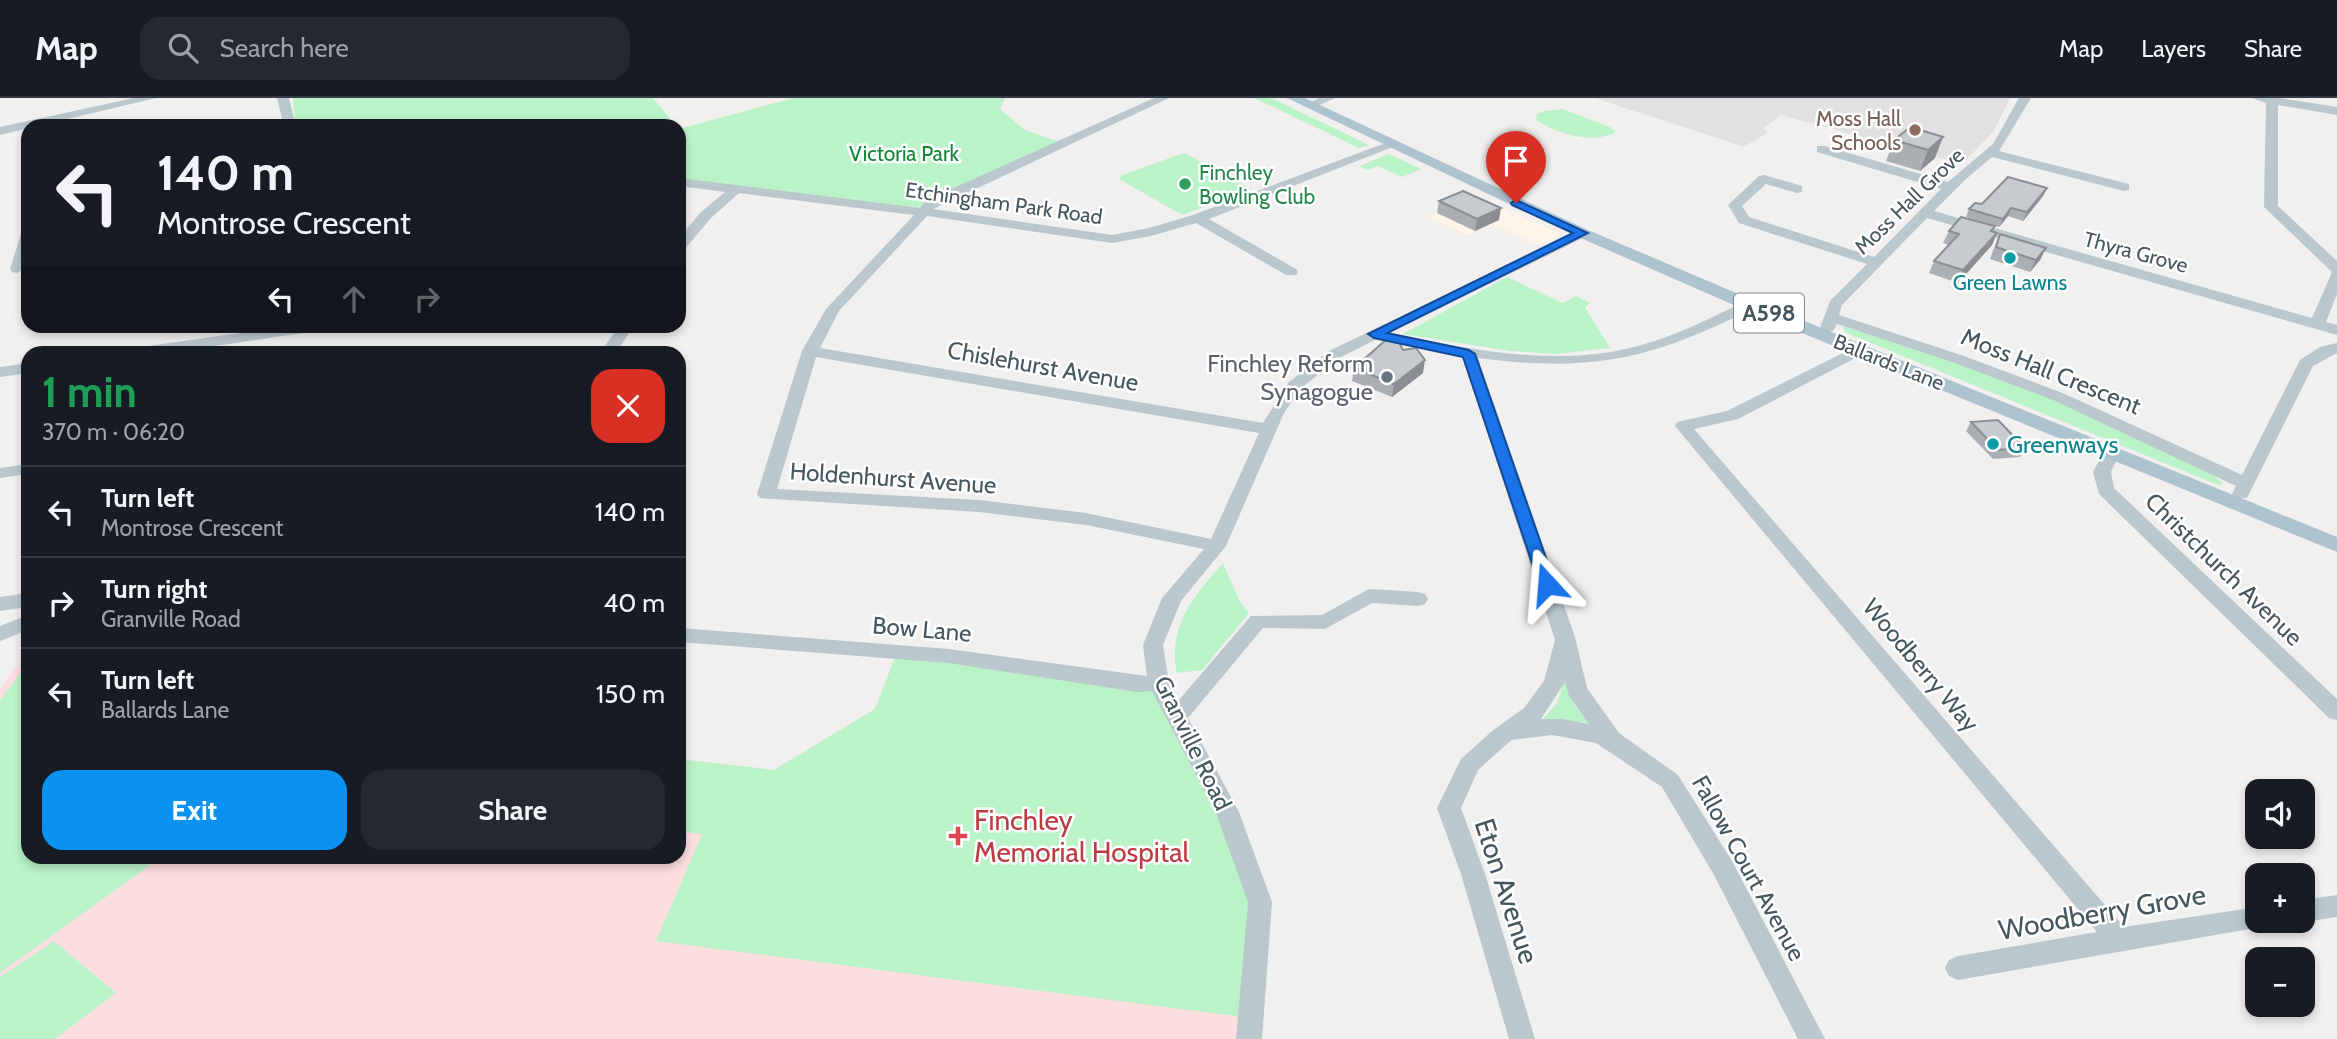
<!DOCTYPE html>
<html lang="en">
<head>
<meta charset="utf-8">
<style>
  body { margin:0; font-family:Cabin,sans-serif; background:#242831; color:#f1f3f6; height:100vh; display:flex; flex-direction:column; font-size:26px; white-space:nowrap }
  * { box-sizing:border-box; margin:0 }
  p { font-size:23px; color:#9ea1a6 }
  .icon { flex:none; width:38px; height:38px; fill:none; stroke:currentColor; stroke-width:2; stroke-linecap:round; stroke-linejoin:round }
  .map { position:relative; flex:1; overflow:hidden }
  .details { position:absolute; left:21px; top:248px; width:665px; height:518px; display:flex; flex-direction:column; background:#171b24; border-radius:21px; box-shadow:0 4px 10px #0003 }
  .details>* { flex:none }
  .hud { position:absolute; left:21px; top:21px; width:665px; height:214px; border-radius:21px; box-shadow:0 4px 10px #0003; background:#171b24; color:#f1f3f6; overflow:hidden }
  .tools { position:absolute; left:2245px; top:681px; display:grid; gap:14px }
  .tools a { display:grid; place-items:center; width:70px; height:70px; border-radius:14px; background:#171b24; box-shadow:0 4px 10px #0003; font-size:35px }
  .pin { position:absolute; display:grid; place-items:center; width:60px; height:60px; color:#fff; margin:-72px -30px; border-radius:50% 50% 50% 0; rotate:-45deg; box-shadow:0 0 7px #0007 }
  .pin .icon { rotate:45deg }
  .me { position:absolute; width:77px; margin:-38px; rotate:341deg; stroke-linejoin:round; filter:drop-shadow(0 0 5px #0008) }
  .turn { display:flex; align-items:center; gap:24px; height:147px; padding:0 21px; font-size:32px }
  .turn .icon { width:91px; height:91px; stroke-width:2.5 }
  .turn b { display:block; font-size:49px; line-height:60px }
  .lanes { display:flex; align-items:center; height:66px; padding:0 21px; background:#0003; justify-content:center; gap:35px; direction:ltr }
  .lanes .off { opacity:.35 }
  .round { display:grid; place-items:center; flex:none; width:74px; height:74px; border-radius:21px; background:#242831 }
  .head { display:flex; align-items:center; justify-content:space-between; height:119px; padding:0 21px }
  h1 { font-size:42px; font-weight:800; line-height:52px; color:#1e9e55 }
  .action { display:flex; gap:14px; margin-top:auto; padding:14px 21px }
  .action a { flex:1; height:80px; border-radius:21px; background:#0992f2; color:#fff; font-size:28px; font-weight:800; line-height:80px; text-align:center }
  .action a+a { background:#242831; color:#f1f3f6 }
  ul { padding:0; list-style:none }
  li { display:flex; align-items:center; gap:21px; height:91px; padding:0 21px; border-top:2px solid #363941 }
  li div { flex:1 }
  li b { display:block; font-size:26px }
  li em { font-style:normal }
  header { display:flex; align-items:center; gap:42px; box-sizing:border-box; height:98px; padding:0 35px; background:#171b24; border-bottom:2px solid #363941 }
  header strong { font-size:33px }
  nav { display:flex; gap:38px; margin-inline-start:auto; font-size:24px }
  .search { width:490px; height:63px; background:#242831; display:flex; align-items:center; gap:18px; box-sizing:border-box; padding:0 24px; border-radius:21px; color:#9ea1a6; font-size:26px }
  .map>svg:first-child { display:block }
  .commercial { fill:#fef4e8 }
  .education { fill:#e3e0e2 }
  .medical { fill:#fddee0 }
  .green { fill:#baf3c7 }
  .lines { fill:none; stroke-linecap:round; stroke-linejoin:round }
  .minor { fill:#bac7cd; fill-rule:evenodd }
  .major { fill:#adc4d0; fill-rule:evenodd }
  .wall { fill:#aaafb3 }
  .shaded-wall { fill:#8b8e92 }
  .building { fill:#c6cbd0; stroke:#8b8e92; stroke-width:2 }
  .route { fill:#1a73e8; stroke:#114b97; stroke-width:2 }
  .education-dot { fill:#8d6e63; stroke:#fff; stroke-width:2.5 }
  .leisure-dot { fill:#2e9e5b; stroke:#fff; stroke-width:2.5 }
  .culture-dot { fill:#0f9aa8; stroke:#fff; stroke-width:2.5 }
  .worship-dot { fill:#6b7280; stroke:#fff; stroke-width:2.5 }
  .health-dot { fill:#e0444e; stroke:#fff; stroke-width:2.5 }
  .labels { text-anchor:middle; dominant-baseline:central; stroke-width:5; stroke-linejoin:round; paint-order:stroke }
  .far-education-label { font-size:21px; fill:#785e54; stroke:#fff; text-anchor:end }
  .far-park-label { font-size:21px; fill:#0f8739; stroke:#fff }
  .far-leisure-label { font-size:21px; fill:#27864d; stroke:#fff; text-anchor:start }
  .far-street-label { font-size:21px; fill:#46565f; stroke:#fff }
  .far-culture-label { font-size:21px; fill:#0d838f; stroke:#fff }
  .shield { fill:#fff; stroke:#7e898f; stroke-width:2 }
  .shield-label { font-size:23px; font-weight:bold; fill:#46565f }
  .worship-label { font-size:24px; fill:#5b616d; stroke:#fff; text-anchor:end }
  .street-label { font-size:24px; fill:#46565f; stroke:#fff }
  .culture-label { font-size:24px; fill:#0d838f; stroke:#fff; text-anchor:start }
  .near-health-label { font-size:28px; fill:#be3a42; stroke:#fff; text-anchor:start }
  .near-street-label { font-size:28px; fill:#46565f; stroke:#fff }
</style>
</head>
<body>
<header>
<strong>Map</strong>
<div class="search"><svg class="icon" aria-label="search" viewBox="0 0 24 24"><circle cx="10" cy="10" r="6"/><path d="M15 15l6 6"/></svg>Search here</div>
<nav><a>Map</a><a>Layers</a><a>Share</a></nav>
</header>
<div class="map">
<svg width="2337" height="941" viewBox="0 0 2337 941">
  <rect width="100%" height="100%" fill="#f2efef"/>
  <path class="commercial" d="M 1476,98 L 1561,136 L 1538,147 L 1492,126 L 1468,137 L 1429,119 Z"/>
  <path class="education" d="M 1595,0 L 2010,0 L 1993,34 L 1962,66 L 1781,17 L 1764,30 L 1767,35 L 1744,49 Z"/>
  <path class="medical" d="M 28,554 L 28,760 L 679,760 L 679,661 L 774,672 L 875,611 L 897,554 L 1092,577 L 1249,941 L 0,941 L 0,591 Z"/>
  <path class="green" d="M 293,0 L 653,0 L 676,28 L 295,28 Z
    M 793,0 L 1005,0 L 1000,11 L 1025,32 L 1065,46 L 923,114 L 679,88 L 679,31 Z
    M 1254,0 L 1271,0 L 1369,47 L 1359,50 Z
    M 1563,11 L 1610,29 L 1615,33 L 1615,35 C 1589,46 1559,36 1536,22 L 1537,16 L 1544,13 Z
    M 1184,55 L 1252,91 L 1182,117 L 1119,81 L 1122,77 Z
    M 1389,56 L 1421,71 L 1402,79 L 1378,68 L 1367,72 L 1359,68 Z
    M 1507,179 L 1563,205 L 1576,198 L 1590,205 L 1585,209 L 1610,250 L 1556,256 L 1510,253 L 1403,236 Z
    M 1844,229 C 1895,243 1947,258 1996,277 C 2069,306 2139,341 2210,374 L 2223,386 L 2218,387 L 1844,234 Z
    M 1223,465 L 1240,504 L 1249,515 L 1202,572 L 1177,575 C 1167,530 1194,497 1223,465 Z
    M 897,554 L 1161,589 L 1260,804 L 1250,920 L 656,843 L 702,736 L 679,733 L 679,661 L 774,672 L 875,611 Z
    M 28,565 L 28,760 L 160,760 L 0,875 L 0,602 Z
    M 1565,580 L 1573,605 L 1589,625 L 1543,621 L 1557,605 Z
    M 54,843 L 116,895 L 55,941 L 0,941 L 0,879 Z"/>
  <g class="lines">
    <path class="minor" d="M 134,0 L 156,0 L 0,37 L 0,29 Z
      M 277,0 L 289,0 L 296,28 L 284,28 Z
      M 1154,0 L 1169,0 L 933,111 L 1112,137 L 1149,130 L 1193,117 L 1388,44 L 1398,47 L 1209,121 L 1296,171 L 1298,174 L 1296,177 L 1286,177 L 1196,125 L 1151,138 L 1112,145 L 927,118 L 839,213 L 820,250 L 1263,325 L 1289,284 L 1329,253 L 1582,131 L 1589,135 L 1587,138 L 1390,235 C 1472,252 1563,271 1645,246 C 1680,236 1712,219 1744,204 L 1754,204 L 1756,207 L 1754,210 C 1652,261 1593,275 1478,260 L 1575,539 L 1587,590 L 1619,635 L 1678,677 L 1732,763 L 1825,941 L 1798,941 L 1714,777 L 1662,689 L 1596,645 L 1552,637 L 1512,642 L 1508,645 L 1478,672 L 1461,710 L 1485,776 L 1535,941 L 1509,941 L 1461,776 L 1437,710 L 1461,661 L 1492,633 L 1524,610 L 1544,583 L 1555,542 L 1462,258 L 1377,241 L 1341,259 L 1301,290 L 1284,315 L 1226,448 L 1181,503 L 1163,547 L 1169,585 L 1178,603 L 1251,518 L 1322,517 L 1369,491 L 1418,494 L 1425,496 L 1428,501 L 1425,506 L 1418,508 L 1372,505 L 1325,531 L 1263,530 L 1188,620 L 1239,714 L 1272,804 L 1262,941 L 1236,941 L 1248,804 L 1216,715 L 1152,593 L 1137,594 L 949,565 L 679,544 L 679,530 L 949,551 L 1147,578 L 1143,547 L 1162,500 L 1204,451 L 1086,427 L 979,414 L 760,400 L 757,396 L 802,253 L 826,211 L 914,117 L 739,95 L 711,120 L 684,152 L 679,153 L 679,140 L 701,114 L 725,94 L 679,88 L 679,80 L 920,110 L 927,102 ZM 816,259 L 1259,335 L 1211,441 L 1086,415 L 979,402 L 777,391 ZM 1565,584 L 1569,598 L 1589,626 L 1563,621 L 1541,621 Z
      M 1319,0 L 1335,0 L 1313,10 L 1303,8 Z
      M 2019,0 L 2031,0 L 1999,53 L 2129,86 L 2129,92 L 2124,93 L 1992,59 L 1966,81 L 1934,113 L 2312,220 L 2332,174 L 2264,109 L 2266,5 L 2252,0 L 2279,0 L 2337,9 L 2337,17 L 2278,7 L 2278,108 L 2337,163 L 2337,196 L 2326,224 L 2337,227 L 2337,237 L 1927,120 L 1842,207 L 1839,217 L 1964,258 L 2065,296 L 2242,377 L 2300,262 L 2320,249 L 2337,245 L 2337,255 L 2313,268 L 2247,400 L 2235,400 L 2232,396 L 2236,388 L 2053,302 L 1952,264 L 1837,226 L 1833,233 L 1823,233 L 1820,230 L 1830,203 L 1867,166 L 1739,125 L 1728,107 L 1759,78 L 1764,77 L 1802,88 L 1802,94 L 1797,95 L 1766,86 L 1742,108 L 1749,119 L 1874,159 L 1941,91 L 1817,54 L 1817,48 L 1825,48 L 1948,84 L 1993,46 Z
      M 28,132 L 28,158 L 24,171 L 17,175 L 12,174 L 10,171 L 21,136 Z
      M 289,228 L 325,228 L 317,233 L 162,256 L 119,256 L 127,251 Z
      M 619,228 L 634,228 L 615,256 L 599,256 Z
      M 1859,247 L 1865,249 L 1867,252 L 1865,255 L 1738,321 L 1694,331 L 2124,829 L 2258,809 L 2258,822 L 2269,822 L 2267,828 L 1958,882 L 1949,878 L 1945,870 L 1949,862 L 1958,858 L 2097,834 L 1675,328 L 1677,324 L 1727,313 Z
      M 28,265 L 28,275 L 0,279 L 0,269 Z
      M 2111,350 L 2120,355 L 2111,374 L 2114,390 L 2337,601 L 2337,622 L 2329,620 L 2099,396 L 2093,374 L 2105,351 Z
      M 28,366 L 28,376 L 0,380 L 0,370 Z
      M 28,495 L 28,509 L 0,513 L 0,499 Z
      M 28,517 L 28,532 L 0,543 L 0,528 Z
      M 2337,797 L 2337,819 L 2303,824 L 2299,822 L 2303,822 L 2303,802 Z"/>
    <path class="major" d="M 1287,0 L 1305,0 L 1588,132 L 1755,203 L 2337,439 L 2337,454 L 1743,211 L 1576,138 Z"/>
  </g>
  <path class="wall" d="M 1914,30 L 1935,60 L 1920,73 L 1886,63 L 1894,42 Z
    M 2047,90 L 2043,98 L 2023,123 L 2008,118 L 1999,129 L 1966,119 L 1969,111 L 1982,106 Z
    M 1439,103 L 1499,122 L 1475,133 L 1437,115 Z
    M 1949,133 L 1992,133 L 1997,135 L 1992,147 L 1958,185 L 1929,175 L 1934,163 L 1949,147 L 1943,145 Z
    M 2000,136 L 2046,150 L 2040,162 L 2030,174 L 1990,161 L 1995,148 Z
    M 1403,252 L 1423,275 L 1392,299 L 1352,283 L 1354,270 Z
    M 1971,324 L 2025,350 L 2020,359 L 1993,361 L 1966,333 Z"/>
  <path class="shaded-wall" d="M 1943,39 L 1935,60 L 1920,73 L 1928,52 Z
    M 2047,90 L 2043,98 L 2023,123 L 2027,114 Z
    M 1501,110 L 1499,122 L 1475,133 L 1477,121 Z
    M 2011,110 L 2008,118 L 1999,129 L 2003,121 Z
    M 1997,135 L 1992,147 L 1958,185 L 1963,172 Z
    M 2046,150 L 2040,162 L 2030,174 L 2036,162 Z
    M 1425,262 L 1423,275 L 1392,299 L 1394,286 Z"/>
  <path class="building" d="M 1914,30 L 1943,39 L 1928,52 L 1894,42 L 1908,31 Z
    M 2008,79 L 2047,90 L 2027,114 L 2011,110 L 2003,121 L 1969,111 L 1975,105 L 1982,106 Z
    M 1463,93 L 1501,110 L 1477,121 L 1439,103 Z
    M 1961,119 L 1995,128 L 1991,133 L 1997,135 L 1963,172 L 1934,163 L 1959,136 L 1949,133 Z
    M 2000,136 L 2046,150 L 2036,162 L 1996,149 Z
    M 1396,239 L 1403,252 L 1416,250 L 1425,262 L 1394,286 L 1354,270 L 1387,241 Z
    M 1998,322 L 2025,350 L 1998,352 L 1971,324 Z"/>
  <path class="route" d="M 1516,102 L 1588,135 L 1387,235 L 1469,252 L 1475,256 L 1555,486 L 1547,492 L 1539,486 L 1463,259 L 1374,240 L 1368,236 L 1573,135 L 1512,107 L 1511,105 Z"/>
  <circle class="education-dot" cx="1915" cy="32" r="7"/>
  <circle class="leisure-dot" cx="1185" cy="86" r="7"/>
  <g class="culture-dot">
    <circle cx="2010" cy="160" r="7"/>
    <circle cx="1993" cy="346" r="7"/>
  </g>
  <circle class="worship-dot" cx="1387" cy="279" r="7"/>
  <path class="health-dot" d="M954.5 727.5h7v7h7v7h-7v7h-7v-7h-7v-7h7z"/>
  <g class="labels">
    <g class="far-education-label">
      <text x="1901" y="20">Moss Hall<tspan x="1901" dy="24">Schools</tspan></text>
    </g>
    <g class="far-park-label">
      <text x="904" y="55">Victoria Park</text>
    </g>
    <g class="far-leisure-label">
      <text x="1199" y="74">Finchley<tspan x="1199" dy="24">Bowling Club</tspan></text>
    </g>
    <g class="far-street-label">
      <text transform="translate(1909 103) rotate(-44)">Moss Hall Grove</text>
      <text transform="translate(1004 105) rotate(8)">Etchingham Park Road</text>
      <text transform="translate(2136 154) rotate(15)">Thyra Grove</text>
      <text transform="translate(1889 264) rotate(22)">Ballards Lane</text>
    </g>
    <g class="far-culture-label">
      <text x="2010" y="184">Green Lawns</text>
    </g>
    <rect class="shield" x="1734" y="195.5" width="70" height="39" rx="5"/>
    <g class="shield-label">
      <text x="1769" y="215">A598</text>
    </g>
    <g class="worship-label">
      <text x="1373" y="265">Finchley Reform<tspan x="1373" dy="28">Synagogue</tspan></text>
    </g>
    <g class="street-label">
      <text transform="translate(1043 268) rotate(10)">Chislehurst Avenue</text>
      <text transform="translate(2051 273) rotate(22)">Moss Hall Crescent</text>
      <text transform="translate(893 380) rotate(4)">Holdenhurst Avenue</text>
      <text transform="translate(2224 471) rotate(44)">Christchurch Avenue</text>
      <text transform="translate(922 531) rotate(5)">Bow Lane</text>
      <text transform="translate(1921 567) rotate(50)">Woodberry Way</text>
      <text transform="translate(1193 645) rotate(64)">Granville Road</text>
      <text transform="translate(1749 770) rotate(61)">Fallow Court Avenue</text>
    </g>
    <g class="culture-label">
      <text x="2007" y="346">Greenways</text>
    </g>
    <g class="near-health-label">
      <text x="974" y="722">Finchley<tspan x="974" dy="32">Memorial Hospital</tspan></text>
    </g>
    <g class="near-street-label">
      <text transform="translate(1507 793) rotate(72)">Eton Avenue</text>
      <text transform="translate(2102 814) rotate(-10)">Woodberry Grove</text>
    </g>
  </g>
</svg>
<div class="tools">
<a><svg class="icon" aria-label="sound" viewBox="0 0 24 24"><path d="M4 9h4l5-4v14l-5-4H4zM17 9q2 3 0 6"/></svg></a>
<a>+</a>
<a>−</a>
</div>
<div class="pin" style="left:1516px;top:105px;background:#d93025"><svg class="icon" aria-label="arrive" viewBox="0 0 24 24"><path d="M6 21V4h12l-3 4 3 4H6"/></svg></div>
<svg class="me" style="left:1547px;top:486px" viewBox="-20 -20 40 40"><path d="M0-17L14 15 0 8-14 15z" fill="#1a73e8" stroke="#fff" stroke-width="4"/></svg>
<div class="hud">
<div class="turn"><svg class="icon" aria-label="left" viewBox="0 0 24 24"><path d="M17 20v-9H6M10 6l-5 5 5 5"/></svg><div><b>140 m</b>Montrose Crescent</div></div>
<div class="lanes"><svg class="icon" aria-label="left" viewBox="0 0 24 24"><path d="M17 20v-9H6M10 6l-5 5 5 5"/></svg><svg class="icon off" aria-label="ahead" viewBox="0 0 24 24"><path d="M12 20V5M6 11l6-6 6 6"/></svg><svg class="icon off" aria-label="right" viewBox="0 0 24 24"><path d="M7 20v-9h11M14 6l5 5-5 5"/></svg></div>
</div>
<section class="details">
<div class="head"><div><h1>1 min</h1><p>370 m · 06:20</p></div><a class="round" style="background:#d93025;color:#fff"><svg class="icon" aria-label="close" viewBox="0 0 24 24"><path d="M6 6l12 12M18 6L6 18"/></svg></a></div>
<ul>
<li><svg class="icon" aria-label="left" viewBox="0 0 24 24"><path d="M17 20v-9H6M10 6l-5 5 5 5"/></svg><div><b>Turn left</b><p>Montrose Crescent</p></div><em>140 m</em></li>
<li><svg class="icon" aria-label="right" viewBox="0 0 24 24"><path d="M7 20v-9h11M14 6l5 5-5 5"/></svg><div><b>Turn right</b><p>Granville Road</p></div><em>40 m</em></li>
<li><svg class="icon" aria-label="left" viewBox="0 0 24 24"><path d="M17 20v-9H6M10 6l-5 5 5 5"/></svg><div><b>Turn left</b><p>Ballards Lane</p></div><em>150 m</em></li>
</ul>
<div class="action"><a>Exit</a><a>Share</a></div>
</section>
</div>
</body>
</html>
